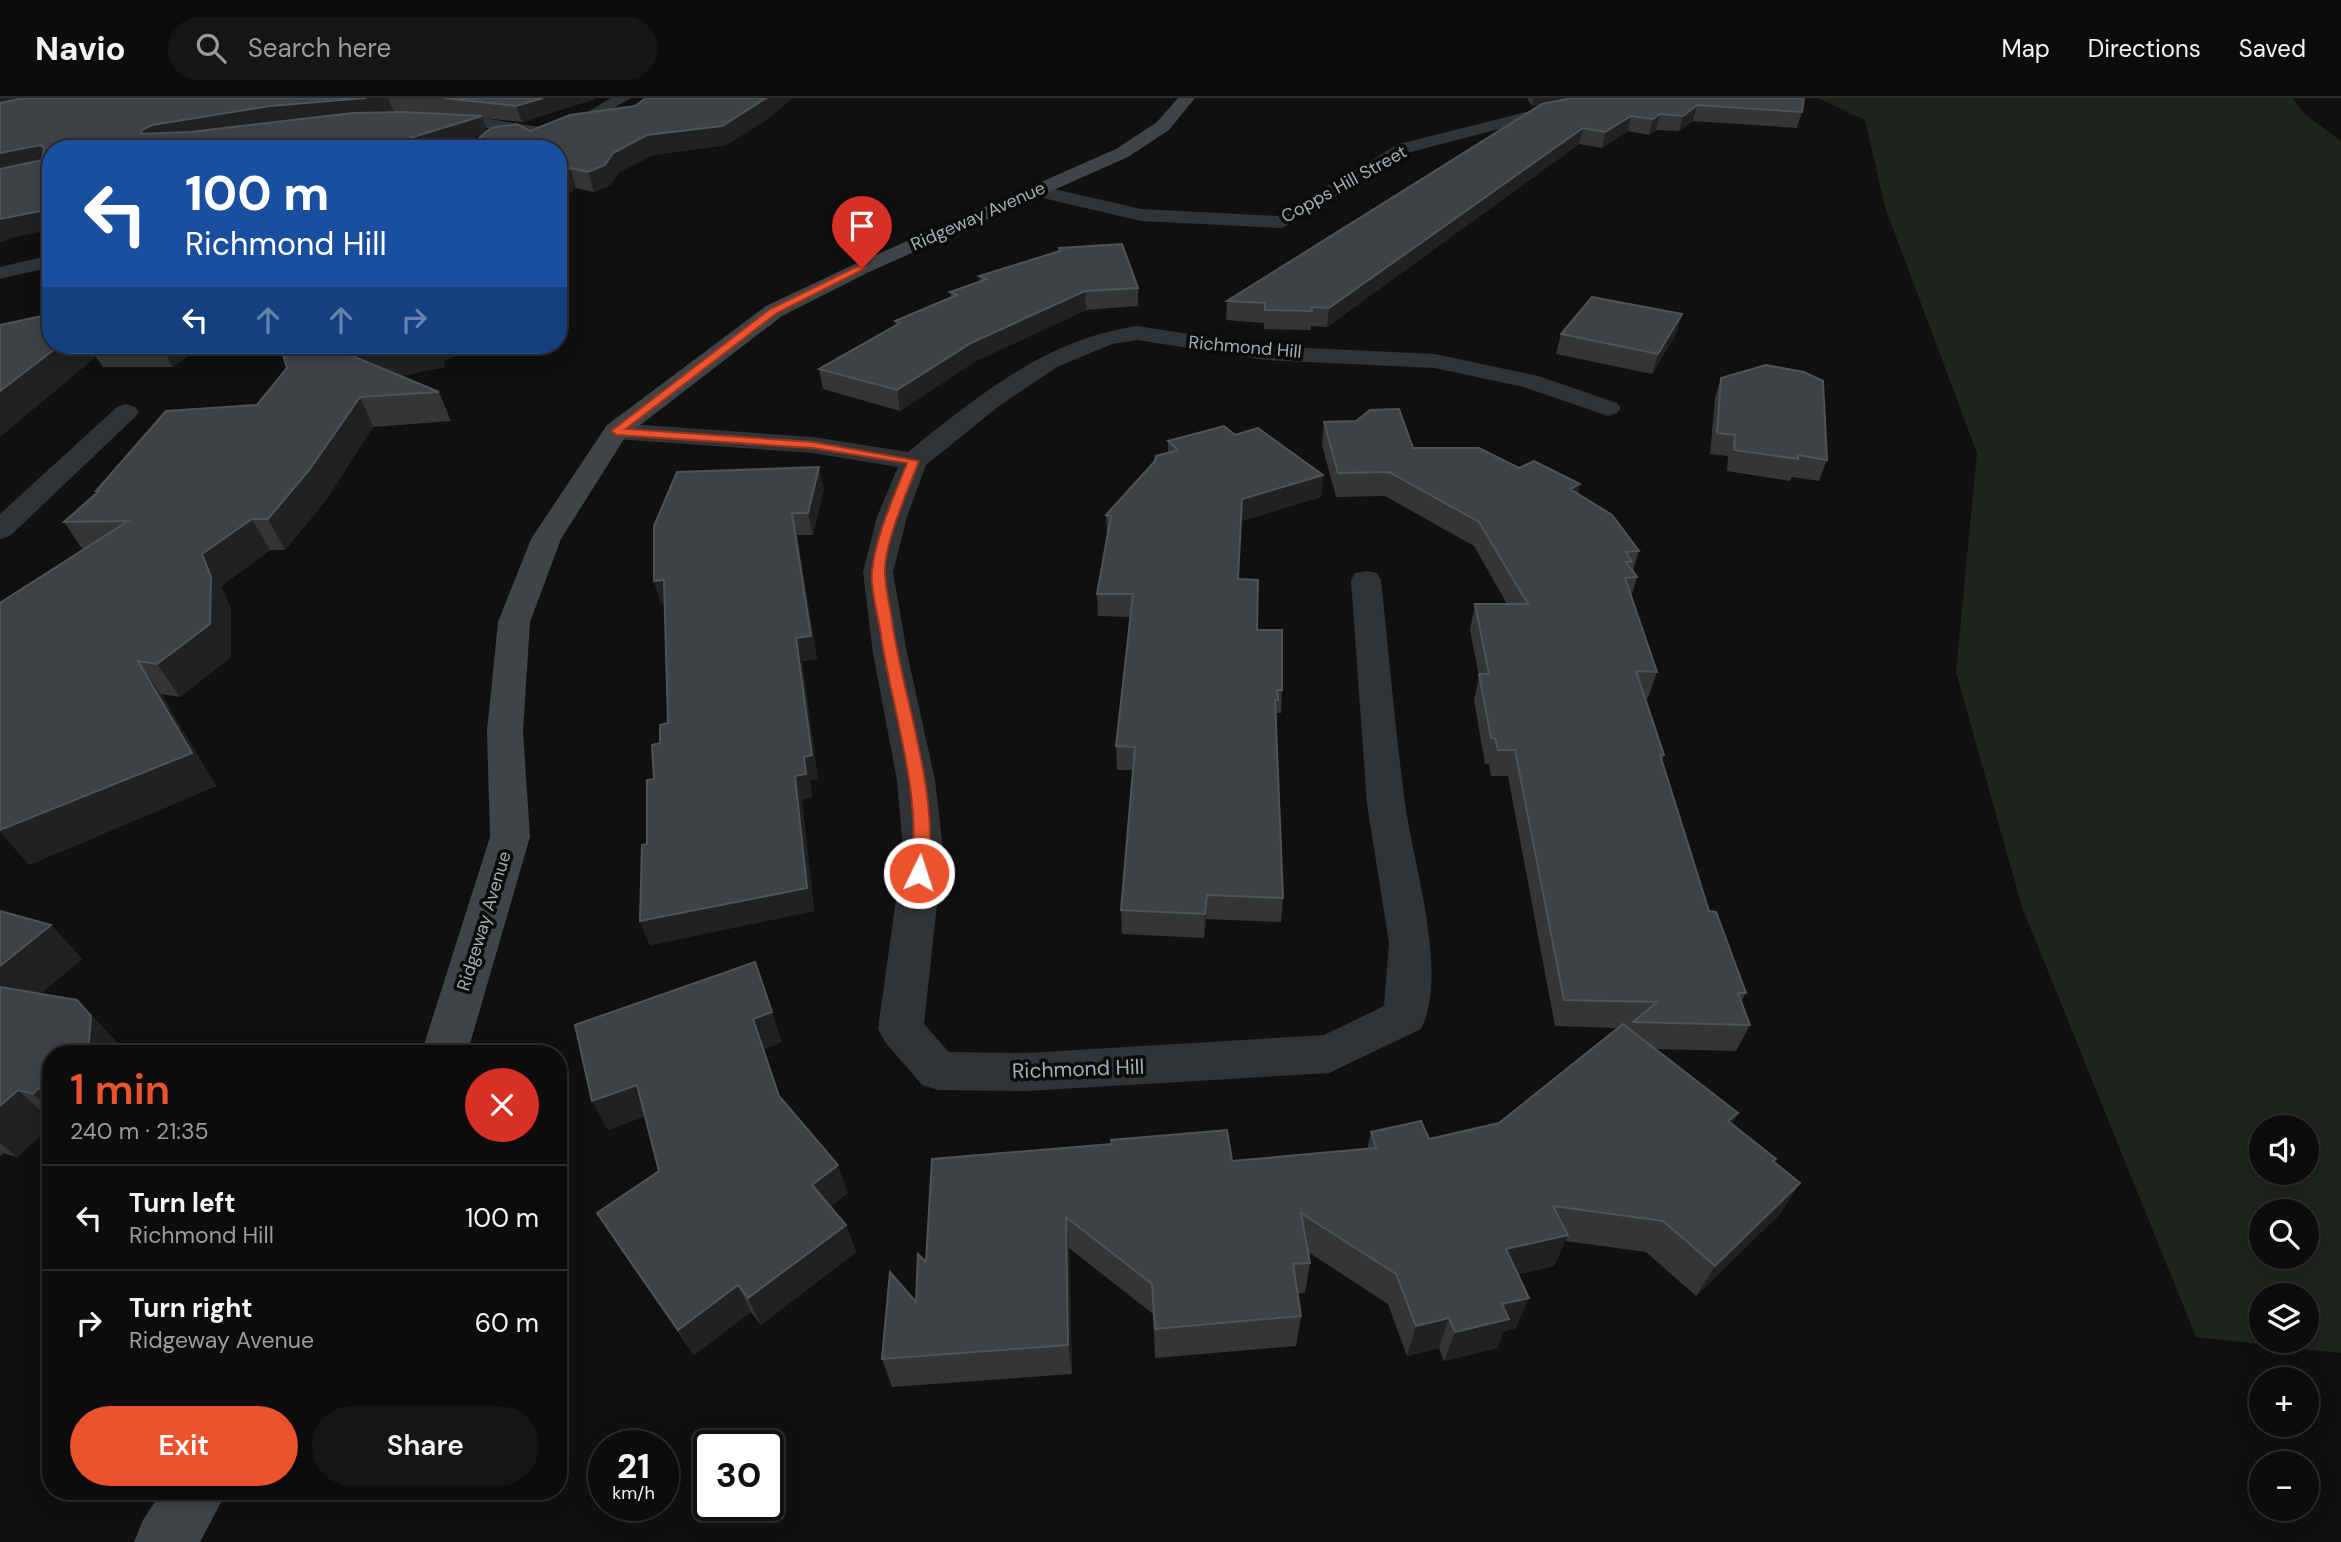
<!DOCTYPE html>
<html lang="en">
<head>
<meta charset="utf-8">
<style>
  body { margin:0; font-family:"DM Sans",sans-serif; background:#151516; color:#f1f3f6; height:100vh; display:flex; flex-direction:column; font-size:26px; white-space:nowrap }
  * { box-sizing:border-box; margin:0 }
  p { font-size:23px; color:#9a9b9d }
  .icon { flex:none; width:38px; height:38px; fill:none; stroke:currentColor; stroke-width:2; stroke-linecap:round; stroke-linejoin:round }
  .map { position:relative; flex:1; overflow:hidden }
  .sheet { position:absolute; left:42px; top:947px; width:525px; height:455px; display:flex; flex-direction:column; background:#0c0c0d; border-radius:28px; box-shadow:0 4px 18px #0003,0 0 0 2px #2c2c2e }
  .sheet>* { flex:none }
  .hud { position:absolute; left:42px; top:42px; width:525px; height:214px; border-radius:28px; box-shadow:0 4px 18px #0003,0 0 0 2px #2c2c2e; background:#1a4fa0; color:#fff; overflow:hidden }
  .tools { position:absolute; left:2249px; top:1017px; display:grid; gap:14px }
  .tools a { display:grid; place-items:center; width:70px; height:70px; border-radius:50%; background:#0c0c0d; box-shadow:0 4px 18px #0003,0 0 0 2px #2c2c2e; font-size:35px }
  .speed { position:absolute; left:588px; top:1332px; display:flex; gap:14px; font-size:35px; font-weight:700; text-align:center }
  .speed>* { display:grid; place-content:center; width:91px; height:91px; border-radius:50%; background:#0c0c0d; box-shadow:0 4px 18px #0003,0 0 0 2px #2c2c2e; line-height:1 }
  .speed small { font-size:18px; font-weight:400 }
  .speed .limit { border:4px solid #111; border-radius:10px; background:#fff; color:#111 }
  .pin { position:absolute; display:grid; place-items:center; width:60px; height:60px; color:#fff; margin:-72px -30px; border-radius:50% 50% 50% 0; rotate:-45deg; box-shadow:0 0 7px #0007 }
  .pin .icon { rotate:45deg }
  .me { position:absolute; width:77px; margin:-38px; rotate:4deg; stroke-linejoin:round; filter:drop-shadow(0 0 5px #0008) }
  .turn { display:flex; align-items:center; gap:24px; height:147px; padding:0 28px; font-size:32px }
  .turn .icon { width:91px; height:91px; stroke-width:2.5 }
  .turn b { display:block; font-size:49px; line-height:60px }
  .lanes { display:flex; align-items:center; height:66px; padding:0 28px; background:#0003; justify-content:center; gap:35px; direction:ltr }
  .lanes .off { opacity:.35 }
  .round { display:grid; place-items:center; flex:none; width:74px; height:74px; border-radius:37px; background:#151516 }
  .summary { display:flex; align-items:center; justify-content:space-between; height:119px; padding:0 28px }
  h1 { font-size:42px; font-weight:600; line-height:52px; color:#eb522e }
  .cta { display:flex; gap:14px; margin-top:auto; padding:14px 28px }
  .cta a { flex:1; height:80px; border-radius:42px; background:#eb522e; color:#fff; font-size:28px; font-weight:600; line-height:80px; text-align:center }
  .cta a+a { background:#151516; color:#f1f3f6 }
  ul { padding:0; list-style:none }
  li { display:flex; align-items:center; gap:21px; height:105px; padding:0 28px; border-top:2px solid #2c2c2e }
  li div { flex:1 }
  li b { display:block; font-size:26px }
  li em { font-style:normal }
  header { display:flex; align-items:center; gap:42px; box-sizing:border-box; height:98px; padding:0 35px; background:#0c0c0d; border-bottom:2px solid #2c2c2e }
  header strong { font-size:33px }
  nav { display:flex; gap:38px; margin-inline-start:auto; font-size:24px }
  .search { width:490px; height:63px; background:#151516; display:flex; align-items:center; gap:18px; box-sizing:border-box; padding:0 24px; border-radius:38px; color:#9a9b9d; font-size:26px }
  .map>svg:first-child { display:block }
  .green { fill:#1f241c; fill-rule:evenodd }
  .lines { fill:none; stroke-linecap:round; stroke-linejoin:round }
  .street { fill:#313436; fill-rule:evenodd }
  .secondary { fill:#3f4446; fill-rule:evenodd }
  .wall { fill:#333536 }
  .shaded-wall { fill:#202122 }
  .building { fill:#3f4244; stroke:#4e5355; stroke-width:2 }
  .route { fill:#eb522e; stroke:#99351e; stroke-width:2 }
  .labels { text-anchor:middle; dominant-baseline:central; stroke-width:7; stroke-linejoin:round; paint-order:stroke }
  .far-street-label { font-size:18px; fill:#a1aeb2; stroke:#0b0b0c }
  .street-label { font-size:21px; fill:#a1aeb2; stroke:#0b0b0c }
</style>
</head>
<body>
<header>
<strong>Navio</strong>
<div class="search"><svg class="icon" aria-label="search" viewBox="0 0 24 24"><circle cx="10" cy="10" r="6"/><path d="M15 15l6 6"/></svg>Search here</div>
<nav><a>Map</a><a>Directions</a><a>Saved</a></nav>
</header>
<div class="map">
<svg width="2341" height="1444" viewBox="0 0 2341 1444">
  <rect width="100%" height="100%" fill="#101011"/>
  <path class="green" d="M 1818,0 L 2293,0 L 2303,15 L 2341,43 L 2341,1255 L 2196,1239 L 2022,809 L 1956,574 L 1977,355 L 1885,109 L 1865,22 ZM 2261,1029 L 2306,1029 L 2306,1074 L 2261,1074 ZM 2306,1113 L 2306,1158 L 2261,1158 L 2261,1113 ZM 2261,1197 L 2306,1197 L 2306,1242 L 2261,1242 Z"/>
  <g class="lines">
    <path class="street" d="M 611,0 L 631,0 L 559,41 L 488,30 L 433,28 L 425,23 C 440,6 529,31 553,30 C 566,30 598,7 611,0 Z
      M 1573,2 L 1579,4 L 1579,10 L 1411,54 L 1282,130 L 1141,123 L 1030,97 L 1028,93 L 1037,87 L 1141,111 L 1278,118 L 1399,46 Z
      M 51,157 L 51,169 L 0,181 L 0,169 Z
      M 1137,228 L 1267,248 L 1435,256 L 1538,278 L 1617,305 L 1621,310 L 1617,315 L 1608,318 L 1523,289 L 1435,270 L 1267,262 L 1137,242 L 1112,246 L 1057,269 L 999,308 L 926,367 L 907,419 L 893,474 L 907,555 L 935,682 L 943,751 L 924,926 L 949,954 L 1026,955 L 1324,937 L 1384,908 L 1389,845 L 1367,706 L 1351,482 L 1355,475 L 1366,473 L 1377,475 L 1381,482 C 1389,556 1395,631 1405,705 C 1413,765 1449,876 1421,931 L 1329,975 L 1026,993 L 938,992 L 922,987 L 885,944 L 878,931 L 903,751 L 897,682 L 873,555 L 863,474 L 877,419 L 898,369 L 813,355 L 616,341 L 607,339 L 603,333 L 607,327 L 616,325 L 813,339 L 908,354 C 978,298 1046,241 1137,228 Z
      M 126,306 L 135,309 L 139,314 L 135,319 L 10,438 L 0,441 L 0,416 L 117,309 Z"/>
    <path class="secondary" d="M 1178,0 L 1195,0 L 1169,32 L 1128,59 L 869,174 L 782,218 L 626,338 L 561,441 L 530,524 L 523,633 L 530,739 L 467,956 L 421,956 L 490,739 L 487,633 L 498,524 L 531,441 L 607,327 L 766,208 L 855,166 L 1116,51 L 1157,24 Z
      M 162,1393 L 227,1393 L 200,1444 L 134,1444 L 143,1422 Z"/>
  </g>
  <path class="wall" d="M 0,0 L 595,0 L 595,1 L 522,24 L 482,20 L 487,33 L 530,33 L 635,8 L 646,0 L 793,0 L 766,22 L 726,47 L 653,57 L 618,75 L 611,87 L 594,94 L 576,90 L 565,99 L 558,99 L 558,51 L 483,36 L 51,51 L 11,140 Z
    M 1527,0 L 1568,0 L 1532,8 Z
    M 1572,0 L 1804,0 L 1802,14 L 1797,30 L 1693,23 L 1679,33 L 1656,32 L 1649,37 L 1628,33 L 1602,50 L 1579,46 L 1327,229 L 1311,228 L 1311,232 L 1264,231 L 1264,225 L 1226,222 L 1227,203 Z
    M 1059,150 L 1138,190 L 1138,208 L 1086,212 L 974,264 L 900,313 L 823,291 L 819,271 L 896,227 L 895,223 L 951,200 L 950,194 L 980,183 L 979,178 L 1059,153 Z
    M 1682,216 L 1676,236 L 1652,276 L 1556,256 L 1561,236 Z
    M 51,247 L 227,247 L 222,248 L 210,256 L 191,256 L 173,269 L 103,269 L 96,259 Z
    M 271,247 L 457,247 L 461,256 L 443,263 L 445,269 L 401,278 L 439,294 L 451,323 L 373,329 L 326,402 L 285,452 L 270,452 L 221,488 L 231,511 L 231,559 L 180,599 L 161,596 L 216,688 L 29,767 L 83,452 L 64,424 L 97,394 L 96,393 L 257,307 L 287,270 L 281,247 Z
    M 1721,280 L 1827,362 L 1819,383 L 1792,379 L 1790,383 L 1727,373 L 1728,358 L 1710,356 L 1715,300 Z
    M 1324,324 L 1413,350 L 1519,370 L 1580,386 L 1578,396 L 1639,453 L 1633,473 L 1637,479 L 1631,499 L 1657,574 L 1648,600 L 1645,600 L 1664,657 L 1662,664 L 1709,813 L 1746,895 L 1741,904 L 1750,927 L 1736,953 L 1655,951 L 1738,1015 L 1732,1027 L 1776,1061 L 1774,1064 L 1800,1085 L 1779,1117 L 1696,1198 L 1646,1154 L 1565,1143 L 1554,1168 L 1518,1176 L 1516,1230 L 1504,1233 L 1497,1250 L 1444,1263 L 1439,1250 L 1407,1258 L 1388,1206 L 1308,1154 L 1310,1165 L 1305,1195 L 1297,1196 L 1301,1218 L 1296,1248 L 1155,1260 L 1153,1216 L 1069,1150 L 1072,1276 L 892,1289 L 882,1261 L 916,1204 L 926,1164 L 1232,1063 L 1367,1051 L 1371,1034 L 1429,1041 L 1499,1025 L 1619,930 L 1555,928 L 1508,678 L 1491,678 L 1489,666 L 1485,666 L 1474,602 L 1479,578 L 1470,532 L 1475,506 L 1507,506 L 1474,448 L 1385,398 L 1336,399 L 1322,347 Z
    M 1235,337 L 1323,377 L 1321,399 L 1241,423 L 1238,481 L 1282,592 L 1281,615 L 1277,615 L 1276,626 L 1283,800 L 1281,824 L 1206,821 L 1204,840 L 1122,836 L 1121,812 L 1133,672 L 1117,672 L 1116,648 L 1131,519 L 1098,518 L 1097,496 L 1107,439 L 1106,417 L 1168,355 L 1168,343 Z
    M 824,391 L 813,437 L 797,437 L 817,561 L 802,563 L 818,681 L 810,682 L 812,699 L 802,702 L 814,813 L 650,847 L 640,823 L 654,681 L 660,645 L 668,625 L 664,505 L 661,506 L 654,483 Z
    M 0,813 L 51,827 L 82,861 L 40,896 L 124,951 L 123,956 L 51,956 L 51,1028 L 17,1059 L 3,1055 L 0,1058 Z
    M 782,944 L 764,951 L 780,1000 L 848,1095 L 830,1108 L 846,1127 L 856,1154 L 761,1227 L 751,1214 L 694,1257 L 614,1142 L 597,1115 L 659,1073 L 645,1018 L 608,1032 L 592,1003 Z"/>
  <path class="shaded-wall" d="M 0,0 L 37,0 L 0,7 Z
    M 366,0 L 388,0 L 394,14 L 161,43 L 141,36 L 142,32 L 152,27 L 270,8 Z
    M 543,0 L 595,0 L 595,1 L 522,24 L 516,8 Z
    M 766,0 L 793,0 L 766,22 L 726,47 L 653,57 L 618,75 L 611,87 L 594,94 L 588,74 L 613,55 L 647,37 Z
    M 1533,0 L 1568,0 L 1532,8 Z
    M 1697,7 L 1693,23 L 1679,33 L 1683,18 Z
    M 1660,16 L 1656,32 L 1649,37 L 1653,21 Z
    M 482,18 L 488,35 L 437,51 L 374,51 Z
    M 1631,18 L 1628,33 L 1602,50 L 1605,34 Z
    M 1583,30 L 1579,46 L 1327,229 L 1329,210 Z
    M 41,47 L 51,64 L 0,74 L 0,55 Z
    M 570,70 L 576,90 L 565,99 L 558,78 Z
    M 51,111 L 51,132 L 11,140 L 0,145 L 0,121 Z
    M 1085,193 L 1086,212 L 974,264 L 900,313 L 897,292 L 971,245 Z
    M 1682,216 L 1676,236 L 1652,276 L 1658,256 Z
    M 60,247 L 89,247 L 96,259 L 0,339 L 0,293 Z
    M 160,247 L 186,247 L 191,256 L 173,269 Z
    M 205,247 L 227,247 L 222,248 L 210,256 Z
    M 403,247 L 457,247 L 461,256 L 443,263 L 445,269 L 363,286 L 350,257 Z
    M 360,299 L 373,329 L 326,402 L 285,452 L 268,421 Z
    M 819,369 L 824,391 L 813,437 L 808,415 Z
    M 1323,377 L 1321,399 L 1241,423 L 1242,401 Z
    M 1580,386 L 1574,410 L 1570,391 Z
    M 792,415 L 797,437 L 817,561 L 802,563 L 818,681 L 810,682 L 812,699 L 802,702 L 814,813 L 650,847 L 640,823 L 795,678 L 804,659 L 796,540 Z
    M 252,421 L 270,452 L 221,488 L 231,511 L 231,559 L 180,599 L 157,566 L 202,456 Z
    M 664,482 L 671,504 L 661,506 L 654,483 Z
    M 138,563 L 161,596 L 216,688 L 29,767 L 0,734 L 0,732 Z
    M 1207,797 L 1206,821 L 1204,840 L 1205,816 Z
    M 51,827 L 82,861 L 13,919 L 0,906 L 0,868 Z
    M 755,864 L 782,944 L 764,951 L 789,1027 L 753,921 Z
    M 77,902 L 124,951 L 123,956 L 88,956 Z
    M 51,979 L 51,1012 L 33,996 Z
    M 637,987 L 652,1016 L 608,1032 L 592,1003 Z
    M 18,992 L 51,1022 L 51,1028 L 17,1059 L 0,1045 L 0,1008 Z
    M 1738,1015 L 1720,1048 L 1728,1023 Z
    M 838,1067 L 848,1095 L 822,1115 L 812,1087 Z
    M 1800,1085 L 1779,1117 L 1696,1198 L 1715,1168 Z
    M 1066,1119 L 1069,1150 L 1072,1276 L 1068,1247 Z
    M 846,1127 L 856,1154 L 761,1227 L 748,1200 Z
    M 1568,1137 L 1554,1168 L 1495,1181 L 1506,1151 Z
    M 738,1187 L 751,1214 L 694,1257 L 678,1232 Z
    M 1529,1200 L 1516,1230 L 1504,1233 L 1497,1250 L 1444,1263 L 1455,1234 L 1502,1206 Z
    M 1449,1220 L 1439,1250 L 1407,1258 L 1416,1228 Z"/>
  <path class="building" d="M 23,0 L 366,0 L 270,8 L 152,27 L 142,32 L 141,36 L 190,34 L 353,15 L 404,14 L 482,18 L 374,51 L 51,51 L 51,111 L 0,121 L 0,71 L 42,62 L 44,50 L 41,47 L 0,55 L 0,5 Z
    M 444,0 L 543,0 L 516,8 Z
    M 646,0 L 766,0 L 722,28 L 647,37 L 613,55 L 605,67 L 588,74 L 570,70 L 558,78 L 558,51 L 466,51 L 491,30 L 517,26 L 530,33 L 570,17 L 635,8 Z
    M 1572,0 L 1804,0 L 1802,14 L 1697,7 L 1683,18 L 1660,16 L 1653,21 L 1631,18 L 1605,34 L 1583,30 L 1329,210 L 1311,209 L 1312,213 L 1265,212 L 1265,205 L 1227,203 L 1542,6 Z
    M 1122,146 L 1138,190 L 1085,193 L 971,245 L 897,292 L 819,271 L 900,225 L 895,223 L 957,197 L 950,194 L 987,181 L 979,178 L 1060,153 L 1059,150 Z
    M 1592,199 L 1682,216 L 1658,256 L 1561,236 Z
    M 51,216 L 51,247 L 60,247 L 0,293 L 0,227 Z
    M 280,247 L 403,247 L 350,257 L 439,294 L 360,299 L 310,371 L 268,421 L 252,421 L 202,456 L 211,479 L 210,526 L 157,566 L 138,563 L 192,655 L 0,732 L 0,505 L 128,423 L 64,424 L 99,393 L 96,393 L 166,313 L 257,307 L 287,270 Z
    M 1766,267 L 1804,274 L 1823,283 L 1827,362 L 1798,357 L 1798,361 L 1734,352 L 1735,337 L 1717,335 L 1721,280 Z
    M 1399,311 L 1413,350 L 1479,350 L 1519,370 L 1534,363 L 1580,386 L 1570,391 L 1612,417 L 1639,453 L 1626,454 L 1632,464 L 1626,464 L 1637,479 L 1625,480 L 1657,574 L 1636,573 L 1664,657 L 1660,657 L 1709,813 L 1716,814 L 1746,895 L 1738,895 L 1750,927 L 1633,924 L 1657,904 L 1564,902 L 1515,652 L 1498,652 L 1495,640 L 1491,640 L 1479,576 L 1489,576 L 1475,506 L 1528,506 L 1479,424 L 1389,374 L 1338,375 L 1324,324 L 1356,323 L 1370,312 Z
    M 1224,328 L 1235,337 L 1258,330 L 1323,377 L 1242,401 L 1238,481 L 1258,482 L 1257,532 L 1282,532 L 1282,592 L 1277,592 L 1278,602 L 1275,602 L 1283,800 L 1207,797 L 1205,816 L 1121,812 L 1135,649 L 1116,648 L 1133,496 L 1097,496 L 1111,418 L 1106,417 L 1155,363 L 1156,358 L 1178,352 L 1168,343 Z
    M 819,369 L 808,415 L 792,415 L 811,538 L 796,540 L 812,657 L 804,659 L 806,676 L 795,678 L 807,790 L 640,823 L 642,747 L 647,746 L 647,682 L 654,681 L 652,647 L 660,645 L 660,627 L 668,625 L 664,482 L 654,483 L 654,428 L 677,374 Z
    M 0,813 L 51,827 L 0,868 Z
    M 755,864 L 772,914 L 753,921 L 779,998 L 838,1067 L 812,1087 L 846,1127 L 748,1200 L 738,1187 L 678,1232 L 597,1115 L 659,1073 L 637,987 L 592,1003 L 575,927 Z
    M 0,889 L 77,902 L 91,918 L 88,956 L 51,956 L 51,979 L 33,996 L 18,992 L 0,1008 Z
    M 1623,926 L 1738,1015 L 1728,1023 L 1776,1061 L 1773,1063 L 1800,1085 L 1715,1168 L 1663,1123 L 1553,1108 L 1568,1137 L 1506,1151 L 1529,1200 L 1502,1206 L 1509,1221 L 1455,1234 L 1449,1220 L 1416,1228 L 1396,1176 L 1301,1115 L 1310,1165 L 1293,1166 L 1301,1218 L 1155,1231 L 1152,1186 L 1066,1119 L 1068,1247 L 882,1261 L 890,1174 L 916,1204 L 918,1156 L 926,1164 L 932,1061 L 1112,1046 L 1111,1042 L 1227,1032 L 1232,1063 L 1376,1050 L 1371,1034 L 1421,1023 L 1429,1041 L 1499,1025 Z"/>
  <path class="route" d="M 858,168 L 866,170 L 777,215 L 626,331 L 813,344 L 919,363 C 908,392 884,445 885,475 C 885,490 890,507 892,523 C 904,604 939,692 928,775 L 919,781 L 911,775 C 923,694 891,611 880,531 C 877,513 870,490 872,473 C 876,436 894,399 907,365 L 813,350 L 616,337 L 611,333 L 770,211 Z"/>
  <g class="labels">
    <g class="far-street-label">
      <text transform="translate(1344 86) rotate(-29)">Copps Hill Street</text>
      <text transform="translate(978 118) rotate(-24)">Ridgeway Avenue</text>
      <text transform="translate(1245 249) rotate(5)">Richmond Hill</text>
      <text transform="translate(484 823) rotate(-73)">Ridgeway Avenue</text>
    </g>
    <g class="street-label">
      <text transform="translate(1078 971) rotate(-2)">Richmond Hill</text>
    </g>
  </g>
</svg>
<div class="tools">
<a><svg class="icon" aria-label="sound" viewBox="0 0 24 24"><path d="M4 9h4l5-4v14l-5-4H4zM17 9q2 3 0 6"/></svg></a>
<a><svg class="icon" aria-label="search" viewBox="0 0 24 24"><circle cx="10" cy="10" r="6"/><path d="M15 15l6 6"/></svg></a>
<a><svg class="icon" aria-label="layers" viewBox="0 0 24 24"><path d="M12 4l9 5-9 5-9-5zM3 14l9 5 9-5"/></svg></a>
<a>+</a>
<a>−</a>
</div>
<div class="speed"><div>21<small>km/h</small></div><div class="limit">30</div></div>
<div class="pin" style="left:862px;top:170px;background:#d93025"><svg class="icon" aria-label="arrive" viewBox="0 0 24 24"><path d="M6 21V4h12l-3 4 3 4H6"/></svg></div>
<svg class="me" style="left:919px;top:775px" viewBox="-20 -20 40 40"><circle r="17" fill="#eb522e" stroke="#fff" stroke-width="3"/><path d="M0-11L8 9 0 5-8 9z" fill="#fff"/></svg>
<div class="hud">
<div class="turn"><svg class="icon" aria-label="left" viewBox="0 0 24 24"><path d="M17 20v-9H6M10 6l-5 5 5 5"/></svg><div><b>100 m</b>Richmond Hill</div></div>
<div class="lanes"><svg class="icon" aria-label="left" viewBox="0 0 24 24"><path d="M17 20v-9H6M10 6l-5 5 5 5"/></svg><svg class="icon off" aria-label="ahead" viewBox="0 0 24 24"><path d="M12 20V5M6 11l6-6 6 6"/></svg><svg class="icon off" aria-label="ahead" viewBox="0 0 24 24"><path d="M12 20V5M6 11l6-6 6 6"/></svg><svg class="icon off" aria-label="right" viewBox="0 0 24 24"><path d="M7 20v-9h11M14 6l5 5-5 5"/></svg></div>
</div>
<section class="sheet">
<div class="summary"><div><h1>1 min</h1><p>240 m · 21:35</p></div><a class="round" style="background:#d93025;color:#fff"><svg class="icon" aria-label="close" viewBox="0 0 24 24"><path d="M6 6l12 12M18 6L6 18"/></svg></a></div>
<ul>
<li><svg class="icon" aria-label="left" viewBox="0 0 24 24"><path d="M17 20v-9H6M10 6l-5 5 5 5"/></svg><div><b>Turn left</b><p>Richmond Hill</p></div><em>100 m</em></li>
<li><svg class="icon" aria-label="right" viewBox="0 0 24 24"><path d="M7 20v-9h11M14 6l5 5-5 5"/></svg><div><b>Turn right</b><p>Ridgeway Avenue</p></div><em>60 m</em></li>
</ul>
<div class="cta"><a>Exit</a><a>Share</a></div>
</section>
</div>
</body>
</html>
